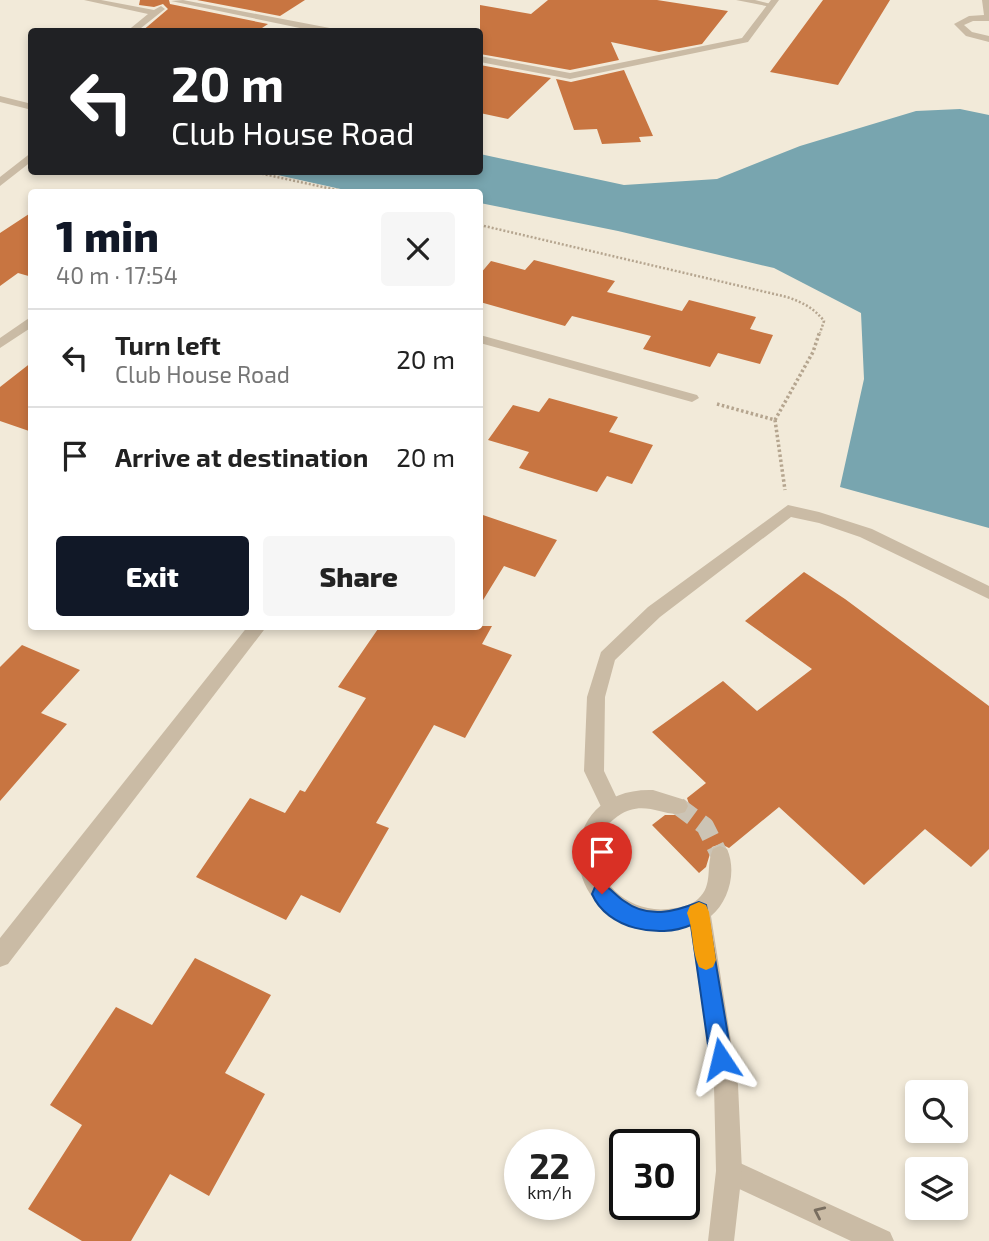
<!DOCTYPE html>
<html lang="en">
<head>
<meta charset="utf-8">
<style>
  body { margin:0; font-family:"Exo 2",sans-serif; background:#f6f6f6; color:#222; height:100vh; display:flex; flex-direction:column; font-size:26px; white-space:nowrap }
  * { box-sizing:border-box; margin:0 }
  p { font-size:23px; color:#767676 }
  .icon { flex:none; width:38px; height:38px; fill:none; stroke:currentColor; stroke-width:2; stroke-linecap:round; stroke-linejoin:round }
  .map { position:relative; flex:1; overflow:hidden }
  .details { position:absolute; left:28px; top:189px; width:455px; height:441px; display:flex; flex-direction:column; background:#fff; border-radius:7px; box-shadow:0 4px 10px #0003 }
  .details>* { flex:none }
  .top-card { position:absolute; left:28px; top:28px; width:455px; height:147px; border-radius:7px; box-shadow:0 4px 10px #0003; background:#202124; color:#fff; overflow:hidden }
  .buttons { position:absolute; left:905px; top:1080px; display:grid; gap:14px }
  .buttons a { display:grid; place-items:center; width:63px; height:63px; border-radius:7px; background:#fff; box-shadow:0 4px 10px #0003; font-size:35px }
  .speed { position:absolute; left:504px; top:1129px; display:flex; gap:14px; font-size:35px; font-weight:700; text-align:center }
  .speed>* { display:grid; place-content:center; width:91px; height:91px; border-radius:50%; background:#fff; box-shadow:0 4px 10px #0003; line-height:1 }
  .speed small { font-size:18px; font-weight:400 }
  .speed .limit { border:4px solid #111; border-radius:10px; background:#fff; color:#111 }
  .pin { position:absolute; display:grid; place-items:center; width:60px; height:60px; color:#fff; margin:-72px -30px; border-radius:50% 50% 50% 0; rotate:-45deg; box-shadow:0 0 7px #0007 }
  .pin .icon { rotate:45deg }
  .me { position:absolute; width:77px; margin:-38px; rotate:350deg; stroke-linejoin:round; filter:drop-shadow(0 0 5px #0008) }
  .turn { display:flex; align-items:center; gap:24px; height:147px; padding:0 28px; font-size:32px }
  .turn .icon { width:91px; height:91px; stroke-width:2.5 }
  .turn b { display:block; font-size:49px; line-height:60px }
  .round { display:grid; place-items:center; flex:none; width:74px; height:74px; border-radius:7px; background:#f6f6f6 }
  .summary { display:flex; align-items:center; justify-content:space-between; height:119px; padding:0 28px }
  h1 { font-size:42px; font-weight:800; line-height:52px; color:#111827 }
  .action { display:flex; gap:14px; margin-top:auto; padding:14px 28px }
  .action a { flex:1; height:80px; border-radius:7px; background:#111827; color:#fff; font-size:28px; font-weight:800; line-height:80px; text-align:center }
  .action a+a { background:#f6f6f6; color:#222 }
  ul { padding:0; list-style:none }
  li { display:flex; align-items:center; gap:21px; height:98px; padding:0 28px; border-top:2px solid #e0e0e0 }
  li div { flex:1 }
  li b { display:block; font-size:26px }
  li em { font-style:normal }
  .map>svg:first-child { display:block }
  .water { fill:#78a5af }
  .building { fill:#c87541 }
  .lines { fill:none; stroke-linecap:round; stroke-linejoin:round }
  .minor-tunnel { stroke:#ccc4b5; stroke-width:18; stroke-dasharray:18 10; stroke-linecap:butt }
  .path-far1 { stroke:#b5a58f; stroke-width:2.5; stroke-dasharray:2 2; stroke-linecap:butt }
  .path { stroke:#b5a58f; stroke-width:3.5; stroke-dasharray:2.5 2.5; stroke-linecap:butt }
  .service { fill:#cabba5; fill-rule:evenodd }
  .minor { fill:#cabba5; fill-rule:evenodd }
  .oneway { stroke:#786d5f }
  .route { fill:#1a73e8; stroke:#114b97; stroke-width:2 }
  .slow { fill:#f59e0b }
</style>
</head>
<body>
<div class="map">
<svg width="989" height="1241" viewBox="0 0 989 1241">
  <rect width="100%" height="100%" fill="#f2ead9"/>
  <path class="water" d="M 960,109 L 989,115 L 989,528 L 840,487 L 864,379 L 861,313 L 774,268 L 618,231 L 480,203 L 480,192 L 354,192 L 264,172 L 480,172 L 480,154 L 624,185 L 717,179 L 800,146 L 916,111 Z"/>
  <path class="building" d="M 140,0 L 169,0 L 170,4 L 268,24 L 256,32 L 141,32 L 168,9 L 163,4 L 154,7 L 139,5 Z
    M 197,0 L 305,0 L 280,16 Z
    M 548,0 L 657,0 L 728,11 L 702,44 L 659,52 L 611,42 L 619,60 L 570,70 L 480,54 L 480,5 L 531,14 Z
    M 823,0 L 890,0 L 838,85 L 770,72 Z
    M 480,65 L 551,78 L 508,119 L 480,113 Z
    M 624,70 L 653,136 L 639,137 L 641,142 L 602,144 L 597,129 L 574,130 L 556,79 L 571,82 Z
    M 32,212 L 32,277 L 18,273 L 0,286 L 0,233 Z
    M 534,260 L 615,281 L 607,292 L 682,311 L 689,300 L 756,317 L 750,329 L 773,335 L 760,364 L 718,353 L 710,367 L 643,349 L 651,336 L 572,316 L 565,326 L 480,302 L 480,274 L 491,261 L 525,270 Z
    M 32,362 L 32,432 L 0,421 L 0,387 Z
    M 549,398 L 618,417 L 609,432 L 653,445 L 632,484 L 607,476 L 597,492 L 519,468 L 529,452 L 488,440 L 513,405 L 539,412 Z
    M 480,514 L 557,540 L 535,577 L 504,566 L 480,605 Z
    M 804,572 L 845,599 L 989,706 L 989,849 L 971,867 L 925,829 L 864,885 L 779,807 L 729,848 L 721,844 L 712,847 L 706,867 L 699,873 L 652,825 L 665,815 L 686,815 L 690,807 L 687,798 L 706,783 L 652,732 L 723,681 L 757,711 L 812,669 L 745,621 Z
    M 380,626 L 492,626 L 482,644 L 512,655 L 465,738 L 434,725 L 376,823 L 389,828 L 340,913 L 301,895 L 286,920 L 196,877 L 250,798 L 285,813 L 300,790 L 305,792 L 366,698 L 338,687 Z
    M 22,645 L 80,670 L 41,713 L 67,724 L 0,801 L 0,667 Z
    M 195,958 L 271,995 L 225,1073 L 265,1094 L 209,1196 L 170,1174 L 131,1241 L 82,1241 L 28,1209 L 82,1125 L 50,1105 L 116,1007 L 152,1025 Z"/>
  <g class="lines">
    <path class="minor-tunnel" d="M 678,806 L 705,826 L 720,856"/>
    <path class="path-far1" d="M 254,172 L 346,192
      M 480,225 L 787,297 C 802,302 814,308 824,321 L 820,333"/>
    <path class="path" d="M 717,404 L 775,420 L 785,490
      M 775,420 L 813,352 L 820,331"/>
    <path class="service" d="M 736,0 L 755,0 L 775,5 L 771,7 Z
      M 982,0 L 989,0 L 989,21 L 973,21 L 964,25 L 972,32 L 989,36 L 989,42 L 966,36 L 954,24 L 969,16 L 984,15 Z
      M 788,505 L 819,512 L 872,529 L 989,586 L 989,599 L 860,537 L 819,523 L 791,517 L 660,617 L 615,660 L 605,697 L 604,771 L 622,809 L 619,815 L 612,818 L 605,815 L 584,771 L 587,697 L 601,652 L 648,607 Z
      M 729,1158 L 890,1232 L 894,1241 L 851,1241 L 720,1180 L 716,1171 L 720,1162 Z"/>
    <path class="minor" d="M 84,0 L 101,0 L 154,10 L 161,6 L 165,9 L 136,32 L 126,32 L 148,14 Z
      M 183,0 L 335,29 L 339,32 L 319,32 L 171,1 Z
      M 771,0 L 779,0 L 748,42 L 570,79 L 480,62 L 480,56 L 570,73 L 742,38 Z
      M 0,96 L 32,104 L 32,110 L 0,102 Z
      M 32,152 L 32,161 L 0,186 L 0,177 Z
      M 32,316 L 32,327 L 0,348 L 0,338 Z
      M 480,335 L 697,395 L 699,398 L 692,402 L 480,343 Z
      M 248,626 L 267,626 L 8,964 L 0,967 L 0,938 Z
      M 653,790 L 685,800 L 688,806 L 685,812 C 666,820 645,797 618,816 C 570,849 612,915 668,909 C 678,908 690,906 698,899 C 714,885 705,866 713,849 L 720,846 L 727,849 C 737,871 729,901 711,916 L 738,1085 L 742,1171 L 734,1241 L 708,1241 L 716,1171 L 714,1085 L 690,926 C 675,932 658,932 642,928 C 554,909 557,787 653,790 Z"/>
  </g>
  <defs><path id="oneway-chevron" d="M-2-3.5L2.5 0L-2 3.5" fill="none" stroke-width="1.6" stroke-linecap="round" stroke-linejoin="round" transform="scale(1.75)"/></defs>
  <use class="oneway" href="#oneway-chevron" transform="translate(819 1212) rotate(-155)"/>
  <path class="route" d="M 602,884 C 611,888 616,896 624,901 C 648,919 674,912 699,902 L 706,905 L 732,1059 L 729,1067 L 721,1070 L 714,1067 L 710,1059 L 691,925 C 659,939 607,929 592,894 L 595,887 Z"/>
  <path class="slow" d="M 699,902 L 706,905 L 709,912 L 716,960 L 713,967 L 706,970 L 699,967 C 691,950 694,930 687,913 L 690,906 Z"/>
</svg>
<div class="buttons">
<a><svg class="icon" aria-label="search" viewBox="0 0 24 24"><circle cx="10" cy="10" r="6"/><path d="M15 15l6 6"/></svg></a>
<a><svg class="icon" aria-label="layers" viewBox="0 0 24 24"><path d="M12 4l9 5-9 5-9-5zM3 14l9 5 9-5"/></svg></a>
</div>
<div class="speed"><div>22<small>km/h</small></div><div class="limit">30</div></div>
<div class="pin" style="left:602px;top:894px;background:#d93025"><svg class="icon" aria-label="arrive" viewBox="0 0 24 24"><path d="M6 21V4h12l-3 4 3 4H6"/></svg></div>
<svg class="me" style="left:721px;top:1059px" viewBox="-20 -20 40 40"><path d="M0-17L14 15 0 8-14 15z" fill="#1a73e8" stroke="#fff" stroke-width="4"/></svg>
<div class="top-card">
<div class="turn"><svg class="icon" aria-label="left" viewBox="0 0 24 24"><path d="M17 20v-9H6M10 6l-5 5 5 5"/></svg><div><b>20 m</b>Club House Road</div></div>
</div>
<section class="details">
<div class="summary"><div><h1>1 min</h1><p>40 m · 17:54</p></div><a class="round"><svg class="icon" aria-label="close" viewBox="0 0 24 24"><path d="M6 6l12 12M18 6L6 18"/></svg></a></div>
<ul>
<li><svg class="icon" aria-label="left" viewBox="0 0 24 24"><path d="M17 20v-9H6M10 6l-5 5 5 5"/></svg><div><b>Turn left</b><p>Club House Road</p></div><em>20 m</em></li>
<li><svg class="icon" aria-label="arrive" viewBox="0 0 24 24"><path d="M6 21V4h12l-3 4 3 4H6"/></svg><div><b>Arrive at destination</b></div><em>20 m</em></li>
</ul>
<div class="action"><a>Exit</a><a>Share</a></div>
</section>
</div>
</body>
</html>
